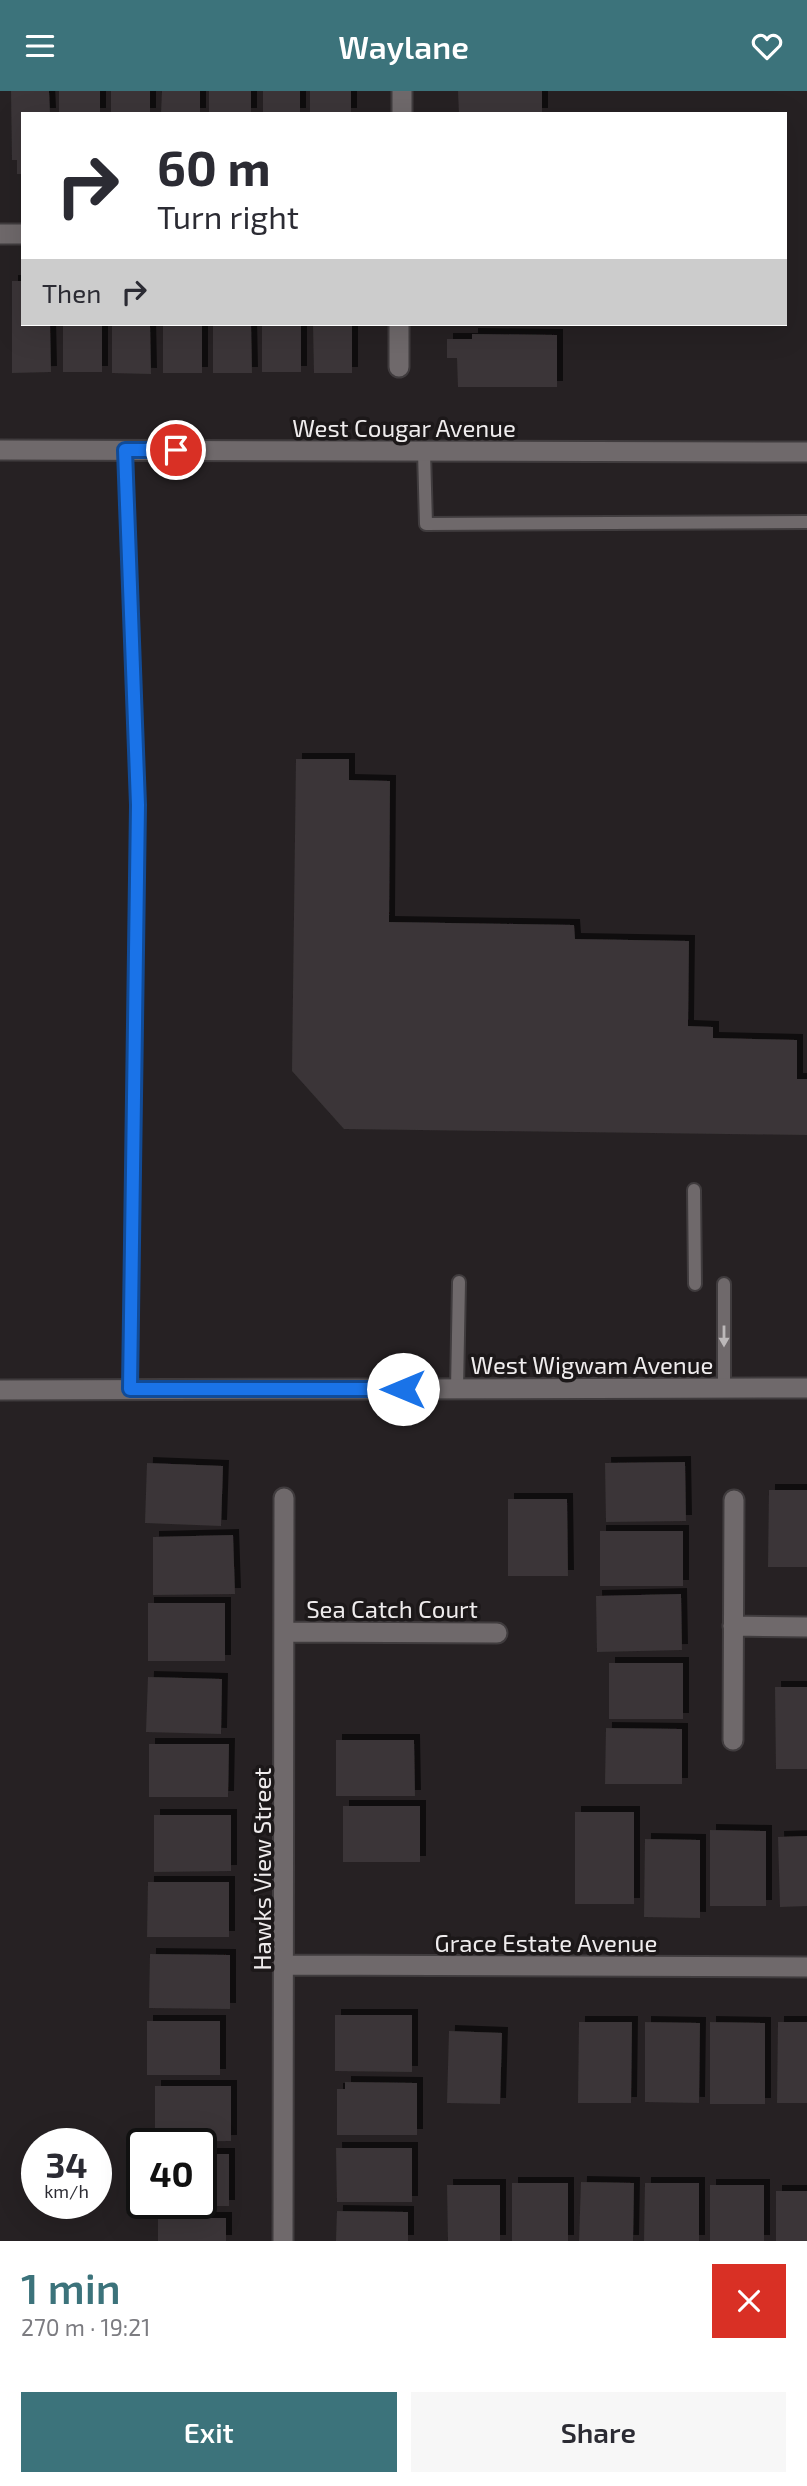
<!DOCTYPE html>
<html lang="en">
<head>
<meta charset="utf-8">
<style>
  body { margin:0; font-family:"Exo 2",sans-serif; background:#f7f7f7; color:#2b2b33; height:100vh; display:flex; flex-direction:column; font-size:26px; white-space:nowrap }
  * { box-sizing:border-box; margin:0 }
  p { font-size:23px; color:#7c7c81 }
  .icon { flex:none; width:38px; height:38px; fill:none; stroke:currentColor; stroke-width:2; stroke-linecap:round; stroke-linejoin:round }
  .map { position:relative; height:2150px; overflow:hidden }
  .panel { display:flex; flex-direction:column; background:#fff; flex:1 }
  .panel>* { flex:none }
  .hud { position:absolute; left:21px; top:21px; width:766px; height:214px; border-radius:0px; box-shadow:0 7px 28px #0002; background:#fff; color:#2b2b33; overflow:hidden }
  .speed { position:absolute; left:21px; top:2037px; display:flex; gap:14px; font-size:35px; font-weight:700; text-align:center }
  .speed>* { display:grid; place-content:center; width:91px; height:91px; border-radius:50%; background:#fff; box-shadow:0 7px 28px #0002; line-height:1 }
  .speed small { font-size:18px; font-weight:400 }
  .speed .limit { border:4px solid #111; border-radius:10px; background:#fff; color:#111 }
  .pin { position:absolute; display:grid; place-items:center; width:60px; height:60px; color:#fff; margin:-30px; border:4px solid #fff; border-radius:50%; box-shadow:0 2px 7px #0007 }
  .me { position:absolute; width:77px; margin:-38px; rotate:270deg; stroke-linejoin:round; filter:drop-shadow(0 0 5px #0008) }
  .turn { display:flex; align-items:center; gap:24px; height:147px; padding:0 21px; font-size:32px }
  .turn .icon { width:91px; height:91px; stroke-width:2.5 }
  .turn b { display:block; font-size:49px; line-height:60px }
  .then { display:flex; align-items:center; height:66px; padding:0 21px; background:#0003; gap:14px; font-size:26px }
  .round { display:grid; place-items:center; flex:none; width:74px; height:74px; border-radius:0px; background:#f7f7f7 }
  .summary { display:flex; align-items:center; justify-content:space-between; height:119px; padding:0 21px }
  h1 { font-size:42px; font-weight:600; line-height:52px; color:#3c737b }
  .cta { display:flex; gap:14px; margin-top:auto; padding:14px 21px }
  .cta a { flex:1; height:80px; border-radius:0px; background:#3c737b; color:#fff; font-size:28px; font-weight:600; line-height:80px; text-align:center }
  .cta a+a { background:#f7f7f7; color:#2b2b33 }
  header { display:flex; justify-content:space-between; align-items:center; height:91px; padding:0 21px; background:#3c737b; color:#fff; font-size:32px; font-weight:600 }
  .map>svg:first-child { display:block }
  .building { fill:#3a3537; filter:url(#shadow) }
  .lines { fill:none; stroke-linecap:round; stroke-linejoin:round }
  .service-casing { stroke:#403c3e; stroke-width:16 }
  .minor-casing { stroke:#403c3e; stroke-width:23 }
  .tertiary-casing { stroke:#403c3e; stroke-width:23 }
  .service { stroke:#6f696b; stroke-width:12 }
  .minor { stroke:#6f696b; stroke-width:19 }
  .tertiary { stroke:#6f696b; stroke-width:19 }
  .oneway { fill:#bcb8b9 }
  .route-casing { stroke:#114b97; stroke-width:18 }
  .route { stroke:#1a73e8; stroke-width:12 }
  .labels { text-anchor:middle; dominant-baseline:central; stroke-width:7; stroke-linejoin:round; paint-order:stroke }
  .street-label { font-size:24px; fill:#efeced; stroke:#1c1819 }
</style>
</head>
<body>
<header><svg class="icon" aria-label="menu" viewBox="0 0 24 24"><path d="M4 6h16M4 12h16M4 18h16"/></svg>Waylane<svg class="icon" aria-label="heart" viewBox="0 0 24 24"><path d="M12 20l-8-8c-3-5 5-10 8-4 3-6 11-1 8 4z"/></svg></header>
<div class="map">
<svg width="807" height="2150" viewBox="0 0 807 2150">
  <defs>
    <filter id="shadow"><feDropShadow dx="6" dy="-6" stdDeviation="0" flood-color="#0009"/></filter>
  </defs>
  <rect width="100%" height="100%" fill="#262123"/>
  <path class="building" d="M 11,0 L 49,0 L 50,23 L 23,23 L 23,83 L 17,83 L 17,69 L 12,69 Z
    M 59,0 L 100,0 L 100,23 L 59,23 Z
    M 111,0 L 150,0 L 150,23 L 111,23 Z
    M 162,0 L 200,0 L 200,23 L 161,23 Z
    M 209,0 L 251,0 L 251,23 L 209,23 Z
    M 263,0 L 300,0 L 300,23 L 263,23 Z
    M 310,0 L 351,0 L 351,23 L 310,23 Z
    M 458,0 L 542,0 L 542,23 L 459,23 Z
    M 12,190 L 23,190 L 23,233 L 50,233 L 51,281 L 12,282 Z
    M 63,233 L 102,233 L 102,281 L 63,281 Z
    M 112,233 L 150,233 L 151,283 L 112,282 Z
    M 163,233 L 202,233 L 202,282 L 163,282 Z
    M 213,233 L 251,233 L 252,282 L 213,282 Z
    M 262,233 L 301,233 L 301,281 L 262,281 Z
    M 313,233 L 352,233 L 352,282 L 314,282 Z
    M 472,243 L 557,244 L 557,296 L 458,296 L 457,267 L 447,267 L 447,248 L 472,248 Z
    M 296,668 L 349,668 L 349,689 L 390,690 L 389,831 L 574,834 L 575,848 L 689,850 L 688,935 L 713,936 L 713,947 L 797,949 L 797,988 L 807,988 L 807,1044 L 344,1038 L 292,980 Z
    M 685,1371 L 686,1430 L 606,1431 L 605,1372 Z
    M 147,1372 L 223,1375 L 221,1435 L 145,1432 Z
    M 769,1399 L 807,1399 L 807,1476 L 768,1476 Z
    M 508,1408 L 567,1408 L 568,1485 L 508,1485 Z
    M 600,1440 L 683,1440 L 683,1495 L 600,1495 Z
    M 233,1444 L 235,1503 L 153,1504 L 153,1446 Z
    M 681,1503 L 682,1559 L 597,1561 L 596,1505 Z
    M 148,1512 L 225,1512 L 225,1570 L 148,1570 Z
    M 609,1572 L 683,1572 L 683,1628 L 609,1628 Z
    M 148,1586 L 222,1588 L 221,1643 L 146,1641 Z
    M 775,1596 L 807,1596 L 807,1678 L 776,1678 Z
    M 606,1637 L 682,1638 L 682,1693 L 605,1693 Z
    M 336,1649 L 414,1649 L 415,1705 L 336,1705 Z
    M 149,1653 L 229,1653 L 228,1706 L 149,1706 Z
    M 343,1715 L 420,1715 L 420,1771 L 343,1771 Z
    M 575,1721 L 634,1721 L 634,1813 L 575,1813 Z
    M 154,1724 L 231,1724 L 231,1780 L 154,1781 Z
    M 710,1739 L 766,1740 L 766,1815 L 710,1815 Z
    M 807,1745 L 807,1815 L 780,1816 L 778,1746 Z
    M 645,1748 L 700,1749 L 700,1827 L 644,1826 Z
    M 148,1791 L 229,1791 L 229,1846 L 147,1846 Z
    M 150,1863 L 230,1864 L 230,1918 L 149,1917 Z
    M 335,1924 L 412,1924 L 412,1981 L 335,1980 Z
    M 147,1930 L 220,1930 L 220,1984 L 147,1984 Z
    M 579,1931 L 632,1931 L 631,2012 L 578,2012 Z
    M 645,1931 L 700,1932 L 699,2012 L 645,2011 Z
    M 710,1931 L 765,1932 L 765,2013 L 710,2013 Z
    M 778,1931 L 807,1931 L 807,2012 L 777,2012 Z
    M 449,1940 L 502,1942 L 500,2013 L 447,2012 Z
    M 345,1991 L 417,1992 L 417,2044 L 337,2044 L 337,1998 L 345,1998 Z
    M 155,1995 L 231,1995 L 231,2050 L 155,2051 Z
    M 336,2057 L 412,2057 L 412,2111 L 337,2111 Z
    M 201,2063 L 229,2063 L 229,2115 L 148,2115 L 148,2112 L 201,2112 Z
    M 581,2091 L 634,2092 L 633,2150 L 579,2150 Z
    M 512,2092 L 568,2092 L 568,2150 L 512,2150 Z
    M 645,2092 L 699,2092 L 699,2150 L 644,2150 Z
    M 447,2094 L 500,2094 L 500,2150 L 448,2150 Z
    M 710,2094 L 764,2094 L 764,2150 L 710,2150 Z
    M 776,2100 L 807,2100 L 807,2150 L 776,2150 Z
    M 337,2120 L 408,2121 L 408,2150 L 336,2150 Z
    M 158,2127 L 226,2127 L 226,2150 L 158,2150 Z"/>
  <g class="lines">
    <g class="service-casing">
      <path id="service" d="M 125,359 L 138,714 L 130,1299
        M 424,361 L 426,433 L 807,431
        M 694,1099 L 695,1193
        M 724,1193 L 724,1297
        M 457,1298 L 459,1191"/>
    </g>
    <g class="minor-casing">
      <path id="minor" d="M 402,23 L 402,0
        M 0,143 L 23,143
        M 399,276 L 399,233
        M 0,359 L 807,361
        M 733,1535 L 807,1536
        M 285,1541 L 497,1542
        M 733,1649 L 734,1409
        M 285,1874 L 807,1876
        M 283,2150 L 284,1407"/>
    </g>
    <g class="tertiary-casing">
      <path id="tertiary" d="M 0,1299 L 807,1297"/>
    </g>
    <use href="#service" class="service"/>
    <use href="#minor" class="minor"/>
    <use href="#tertiary" class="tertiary"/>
  </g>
  <defs><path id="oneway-solid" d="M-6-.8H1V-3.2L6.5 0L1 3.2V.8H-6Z" transform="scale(1.75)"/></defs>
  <use class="oneway" href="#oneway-solid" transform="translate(724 1245) rotate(90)"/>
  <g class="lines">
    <g class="route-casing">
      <path id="route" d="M 176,359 L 125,359 L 138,714 L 130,1298 L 403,1298"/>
    </g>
    <use href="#route" class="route"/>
  </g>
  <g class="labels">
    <g class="street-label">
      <text x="404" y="336">West Cougar Avenue</text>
      <text x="592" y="1273">West Wigwam Avenue</text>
      <text x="392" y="1517">Sea Catch Court</text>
      <text transform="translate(261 1778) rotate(-90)">Hawks View Street</text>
      <text x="546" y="1851">Grace Estate Avenue</text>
    </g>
  </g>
</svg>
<div class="speed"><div>34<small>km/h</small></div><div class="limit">40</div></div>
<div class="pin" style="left:176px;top:359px;background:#d93025"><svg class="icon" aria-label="arrive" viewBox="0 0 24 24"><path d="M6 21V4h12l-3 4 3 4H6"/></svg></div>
<svg class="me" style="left:403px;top:1298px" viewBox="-20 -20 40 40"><circle r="19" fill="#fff"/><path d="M0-13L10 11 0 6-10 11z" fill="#1a73e8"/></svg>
<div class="hud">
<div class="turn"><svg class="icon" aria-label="right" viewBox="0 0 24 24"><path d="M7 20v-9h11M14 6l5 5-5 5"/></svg><div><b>60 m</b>Turn right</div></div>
<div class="then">Then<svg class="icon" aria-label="right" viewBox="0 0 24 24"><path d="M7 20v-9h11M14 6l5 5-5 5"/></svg></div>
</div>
</div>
<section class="panel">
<div class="summary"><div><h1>1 min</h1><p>270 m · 19:21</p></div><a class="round" style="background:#d93025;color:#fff"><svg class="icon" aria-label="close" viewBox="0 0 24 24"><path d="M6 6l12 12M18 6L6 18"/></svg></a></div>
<div class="cta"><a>Exit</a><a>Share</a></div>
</section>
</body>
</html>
